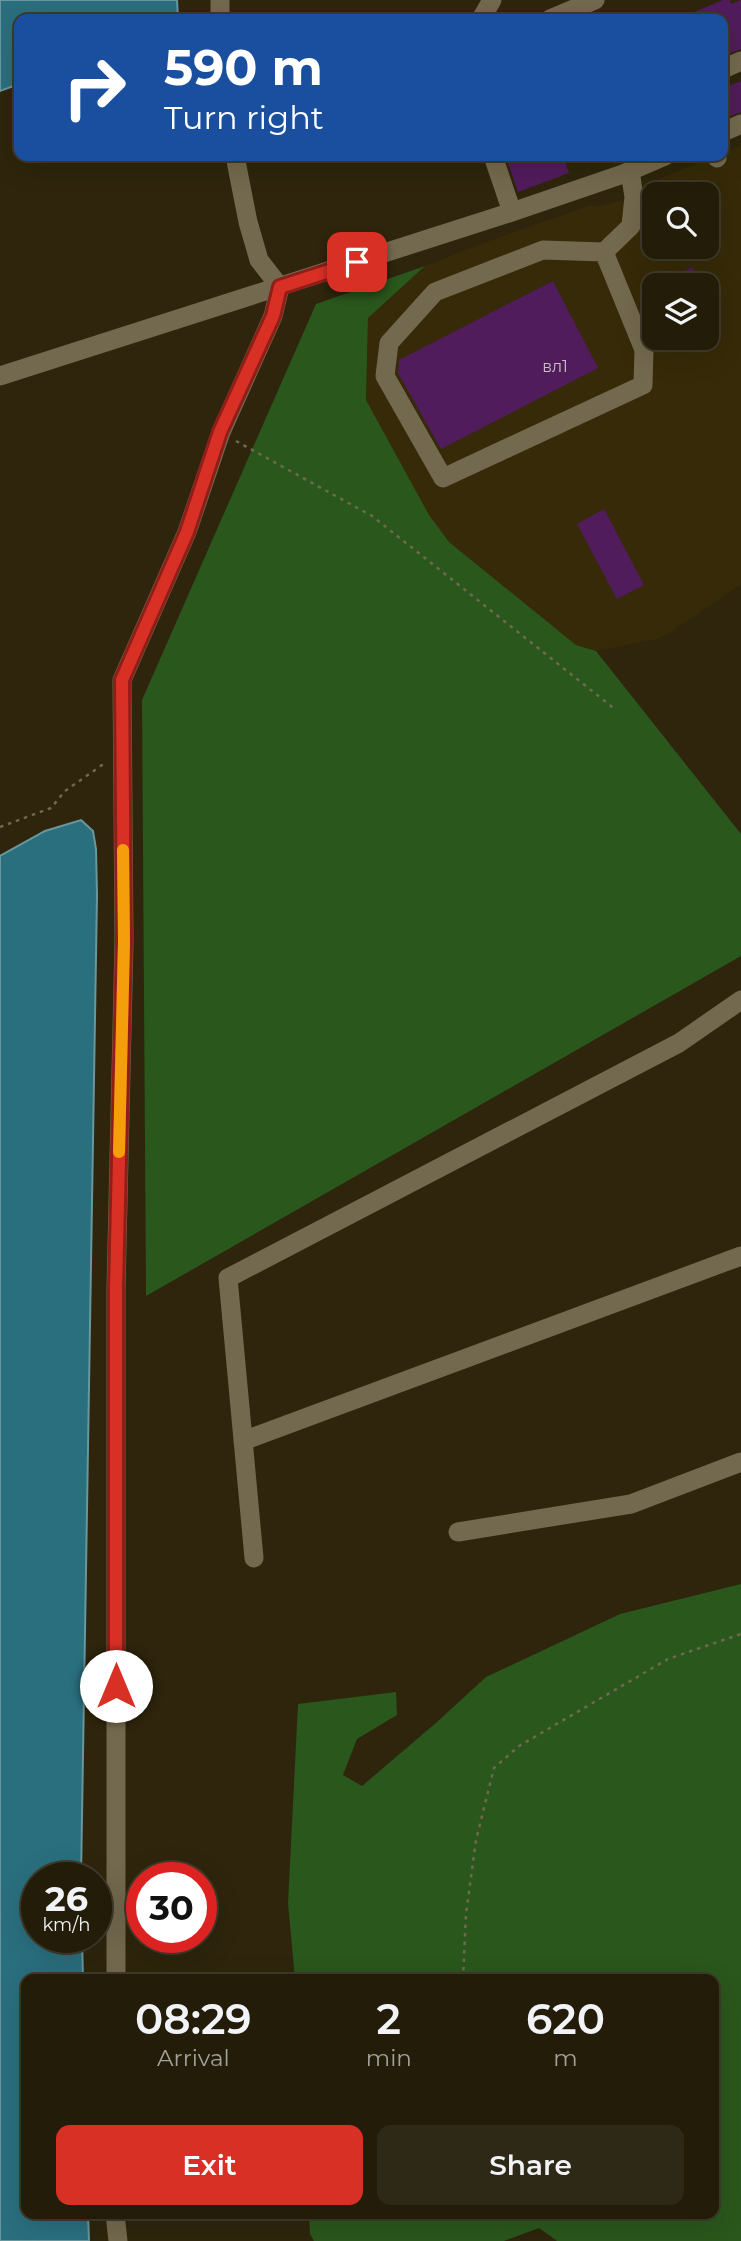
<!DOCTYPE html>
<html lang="en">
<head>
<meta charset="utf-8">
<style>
  body { margin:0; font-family:Montserrat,sans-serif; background:#2e2917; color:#f1f3f6; height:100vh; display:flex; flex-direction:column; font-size:26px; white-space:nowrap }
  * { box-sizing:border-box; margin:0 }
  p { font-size:23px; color:#a2a19c }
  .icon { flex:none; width:38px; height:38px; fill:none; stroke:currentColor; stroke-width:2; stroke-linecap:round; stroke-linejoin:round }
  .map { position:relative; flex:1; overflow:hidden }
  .panel { position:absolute; left:21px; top:1974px; width:698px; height:245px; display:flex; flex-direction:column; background:#221c09; border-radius:14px; box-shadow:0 7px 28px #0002,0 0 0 2px #3f3a2a }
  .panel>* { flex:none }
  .banner { position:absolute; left:14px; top:14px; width:714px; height:147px; border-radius:14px; box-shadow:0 7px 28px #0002,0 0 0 2px #3f3a2a; background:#1a4fa0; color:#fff; overflow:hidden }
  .buttons { position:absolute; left:642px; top:182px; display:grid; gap:14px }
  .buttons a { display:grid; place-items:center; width:77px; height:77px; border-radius:14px; background:#221c09; box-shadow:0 7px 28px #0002,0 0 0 2px #3f3a2a; font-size:35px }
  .speed { position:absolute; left:21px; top:1862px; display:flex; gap:14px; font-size:35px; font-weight:700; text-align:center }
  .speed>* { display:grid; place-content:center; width:91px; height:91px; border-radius:50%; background:#221c09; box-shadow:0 7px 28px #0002,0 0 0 2px #3f3a2a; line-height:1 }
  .speed small { font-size:18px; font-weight:400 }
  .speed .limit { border:10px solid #d22; background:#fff; color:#111 }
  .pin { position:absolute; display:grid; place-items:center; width:60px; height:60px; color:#fff; margin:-30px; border-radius:14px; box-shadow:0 4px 10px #0006 }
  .me { position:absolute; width:77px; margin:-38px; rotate:0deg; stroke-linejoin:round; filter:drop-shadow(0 0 5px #0008) }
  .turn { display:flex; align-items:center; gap:24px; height:147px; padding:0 35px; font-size:32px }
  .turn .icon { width:91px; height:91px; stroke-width:2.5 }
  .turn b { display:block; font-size:49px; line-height:60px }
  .eta { display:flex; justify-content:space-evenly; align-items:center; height:119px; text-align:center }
  .eta b { font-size:42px; font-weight:600; line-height:49px }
  .action { display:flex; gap:14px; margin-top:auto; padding:14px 35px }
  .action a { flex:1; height:80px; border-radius:14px; background:#d93025; color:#fff; font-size:28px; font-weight:600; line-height:80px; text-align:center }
  .action a+a { background:#2e2917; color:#f1f3f6 }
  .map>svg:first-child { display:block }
  .built { fill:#362a08; fill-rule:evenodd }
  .green { fill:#2a571c }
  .water { fill:#2a6f7e; stroke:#68979d; stroke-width:2 }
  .building { fill:#511c5c }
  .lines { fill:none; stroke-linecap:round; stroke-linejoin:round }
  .path { stroke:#706852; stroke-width:2.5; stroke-dasharray:3.5 5; stroke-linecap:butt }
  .minor { stroke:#73694e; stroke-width:19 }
  .route-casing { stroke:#8d1f18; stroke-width:18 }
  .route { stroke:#d93025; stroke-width:12 }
  .slow { stroke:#f59e0b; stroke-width:12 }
  .labels { text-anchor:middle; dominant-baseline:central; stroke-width:7; stroke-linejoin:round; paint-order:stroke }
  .number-label { font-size:16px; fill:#cfbec2 }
</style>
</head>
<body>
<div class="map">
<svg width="741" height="2241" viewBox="0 0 741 2241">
  <rect width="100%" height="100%" fill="#2e250c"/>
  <path class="built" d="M 741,145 L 741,584 L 670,633 L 657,639 L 596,651 L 576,645 L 449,542 L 428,515 L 366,400 L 368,318 L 425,266 L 489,241 L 592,205 L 596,207 L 642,195 L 643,186 L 695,164 L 723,156 L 727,151 ZM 654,194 L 707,194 L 707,247 L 654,247 ZM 654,285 L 707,285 L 707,338 L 654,338 Z"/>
  <path class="green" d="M 425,266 L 368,318 L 366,400 L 429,515 L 449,542 L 576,645 L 596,651 L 741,834 L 741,956 L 146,1296 L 142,700 L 316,304 Z
    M 741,1584 L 741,2241 L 557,2241 L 539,2228 L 504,2241 L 314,2241 L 310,2234 L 309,2214 L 714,2214 L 714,1979 L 295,1979 L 288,1903 L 298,1704 L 396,1692 L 397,1715 L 357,1739 L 343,1775 L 362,1786 L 437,1722 L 486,1677 L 620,1614 Z"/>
  <path class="water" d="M 0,0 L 177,0 L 178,19 L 19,19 L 19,84 L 0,91 Z
    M 81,820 L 93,831 L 96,849 L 97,895 L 81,1878 L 37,1878 L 37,1937 L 82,1937 L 83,1979 L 26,1979 L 26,2214 L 88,2214 L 89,2241 L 0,2241 L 0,856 L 45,831 Z"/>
  <path class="building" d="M 723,0 L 730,0 L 731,4 L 741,0 L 741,49 L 723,56 L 723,19 L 677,19 Z
    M 741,81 L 741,112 L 723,119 L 723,88 Z
    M 510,156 L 563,156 L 569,173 L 518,192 L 506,157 Z
    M 692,267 L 702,285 L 660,285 Z
    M 553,281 L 598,368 L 441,449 L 398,373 L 399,360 Z
    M 604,509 L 644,585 L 617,599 L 577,524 Z"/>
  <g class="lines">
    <path class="path" d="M 236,441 L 372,516 L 616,710
      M 0,827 L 51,808 L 65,791 L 105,763
      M 463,1979 L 466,1914 L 476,1840 L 494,1768 L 519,1746 L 668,1659 L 741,1634"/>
    <path class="minor" d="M 220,19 L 220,0
      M 481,19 L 492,0
      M 550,19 L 595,0
      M 723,69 L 741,61
      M 723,132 L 741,124
      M 235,156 L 248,222 L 259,260 L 280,287
      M 493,156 L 512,212
      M 716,156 L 717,158
      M 604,252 L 644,350 L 643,385 L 443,478 L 385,376 L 389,343 L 435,292 L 543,250 L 604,252 L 631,226 L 634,197 L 630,171
      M 0,376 L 512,212 L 623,174 L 665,156
      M 243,1441 L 741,1256
      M 458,1532 L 631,1504 L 741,1462
      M 254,1558 L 228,1278 L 679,1043 L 741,1000
      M 116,1979 L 116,1289 L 124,942 L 122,680 L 187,532 L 221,432 L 273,316 L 280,287
      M 115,2214 L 118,2241"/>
  </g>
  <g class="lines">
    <g class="route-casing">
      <path id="route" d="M 116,1686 L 116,1289 L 124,942 L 122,680 L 187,532 L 220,432 L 273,316 L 280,287 L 357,262"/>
    </g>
    <use href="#route" class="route"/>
    <path class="slow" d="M 119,1152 L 124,942 L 123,850"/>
  </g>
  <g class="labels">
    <g class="number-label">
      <text x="555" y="366">вл1</text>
    </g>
  </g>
</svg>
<div class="buttons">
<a><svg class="icon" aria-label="search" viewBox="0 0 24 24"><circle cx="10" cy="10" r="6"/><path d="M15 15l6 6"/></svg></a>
<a><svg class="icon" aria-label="layers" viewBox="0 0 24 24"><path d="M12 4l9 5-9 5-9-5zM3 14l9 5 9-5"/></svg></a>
</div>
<div class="speed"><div>26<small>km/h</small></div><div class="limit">30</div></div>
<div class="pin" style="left:357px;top:262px;background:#d93025"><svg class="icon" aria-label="arrive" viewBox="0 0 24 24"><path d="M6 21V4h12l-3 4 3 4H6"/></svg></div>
<svg class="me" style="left:116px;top:1686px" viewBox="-20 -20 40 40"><circle r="19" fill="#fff"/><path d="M0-13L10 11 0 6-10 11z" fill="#d93025"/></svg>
<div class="banner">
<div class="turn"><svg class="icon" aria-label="right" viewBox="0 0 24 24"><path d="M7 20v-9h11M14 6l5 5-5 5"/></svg><div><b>590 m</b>Turn right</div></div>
</div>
<section class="panel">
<div class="eta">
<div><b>08:29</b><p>Arrival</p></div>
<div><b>2</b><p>min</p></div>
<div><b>620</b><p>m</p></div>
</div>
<div class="action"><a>Exit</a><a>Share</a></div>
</section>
</div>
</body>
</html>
